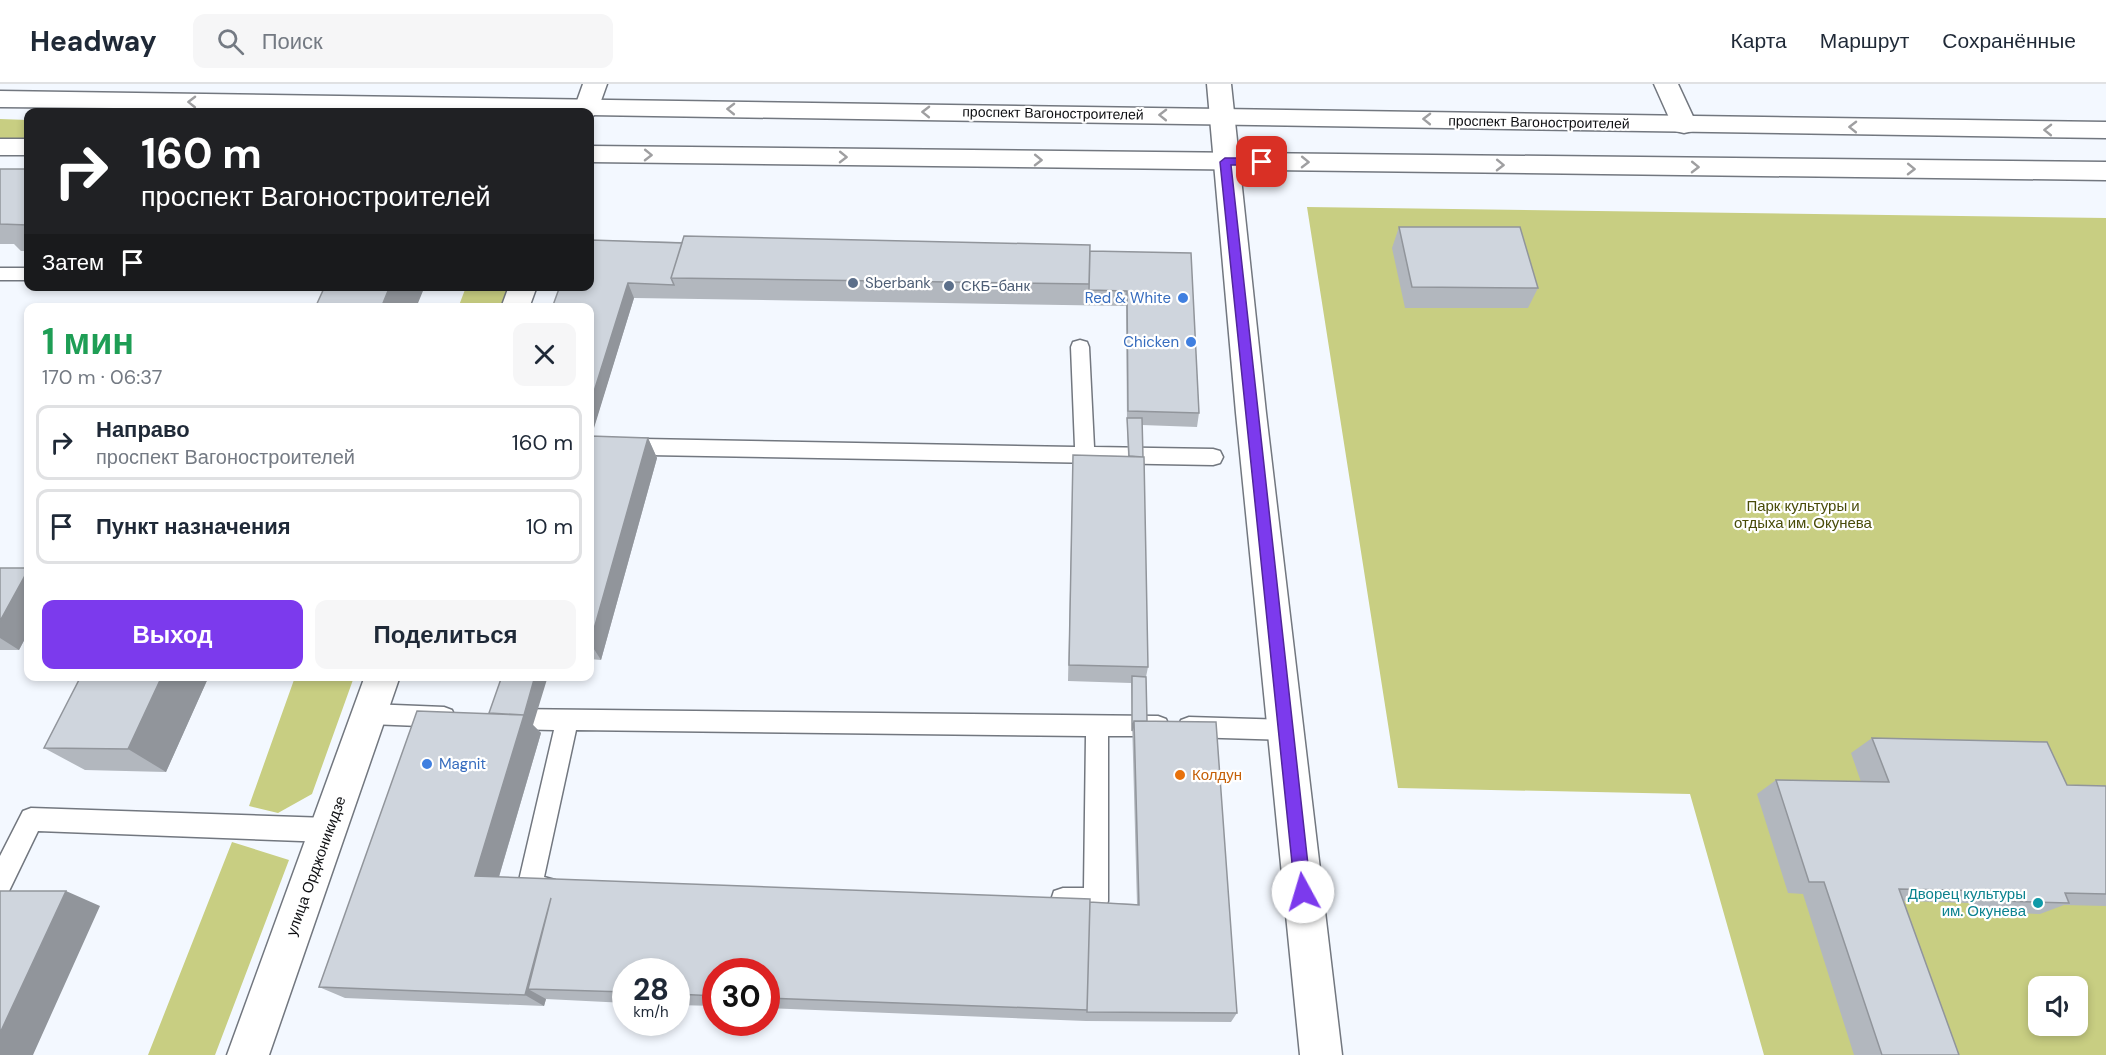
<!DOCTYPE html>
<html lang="ru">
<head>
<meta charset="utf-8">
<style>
  body { margin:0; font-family:"DM Sans",sans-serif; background:#f6f6f7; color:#1f2937; height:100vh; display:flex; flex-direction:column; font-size:22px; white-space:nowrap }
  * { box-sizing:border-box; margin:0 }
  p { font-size:20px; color:#747a83 }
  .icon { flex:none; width:33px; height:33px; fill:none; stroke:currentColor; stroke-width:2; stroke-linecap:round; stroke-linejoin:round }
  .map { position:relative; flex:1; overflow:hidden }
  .drawer { position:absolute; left:24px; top:219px; width:570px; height:378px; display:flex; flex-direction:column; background:#fff; border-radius:12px; box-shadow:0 3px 9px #0003 }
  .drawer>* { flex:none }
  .banner { position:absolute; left:24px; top:24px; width:570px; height:183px; border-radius:12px; box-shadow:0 3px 9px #0003; background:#202124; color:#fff; overflow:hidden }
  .buttons { position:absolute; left:2028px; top:892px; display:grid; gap:12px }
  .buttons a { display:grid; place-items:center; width:60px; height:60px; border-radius:12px; background:#fff; box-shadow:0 3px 9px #0003; font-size:30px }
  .speed { position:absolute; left:612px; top:874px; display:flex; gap:12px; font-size:30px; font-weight:700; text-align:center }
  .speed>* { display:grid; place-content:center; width:78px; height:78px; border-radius:50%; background:#fff; box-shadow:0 3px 9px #0003; line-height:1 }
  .speed small { font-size:15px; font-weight:400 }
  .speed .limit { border:9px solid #d22; background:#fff; color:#111 }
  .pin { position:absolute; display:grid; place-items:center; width:51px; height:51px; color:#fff; margin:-26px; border-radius:12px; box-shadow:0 3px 9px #0006 }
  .me { position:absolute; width:66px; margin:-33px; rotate:354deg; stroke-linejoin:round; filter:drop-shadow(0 0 4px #0008) }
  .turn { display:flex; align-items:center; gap:21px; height:126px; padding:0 18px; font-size:27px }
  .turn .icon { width:78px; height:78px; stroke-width:2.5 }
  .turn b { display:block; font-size:42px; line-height:51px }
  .then { display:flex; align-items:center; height:57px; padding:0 18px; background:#0003; gap:12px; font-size:22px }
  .round { display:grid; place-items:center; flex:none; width:63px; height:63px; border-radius:12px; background:#f6f6f7 }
  .summary { display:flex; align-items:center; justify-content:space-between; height:102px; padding:0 18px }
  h1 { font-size:36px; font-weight:700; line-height:45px; color:#1e9e55 }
  .action { display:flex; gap:12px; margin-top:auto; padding:12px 18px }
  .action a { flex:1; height:69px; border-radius:12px; background:#7c3aed; color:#fff; font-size:24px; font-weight:700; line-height:69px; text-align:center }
  .action a+a { background:#f6f6f7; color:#1f2937 }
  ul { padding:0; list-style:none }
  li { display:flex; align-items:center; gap:18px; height:75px; margin:0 12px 9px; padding:0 6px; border:3px solid #e0e1e3; border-radius:12px }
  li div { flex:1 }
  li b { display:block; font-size:22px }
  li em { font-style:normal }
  header { display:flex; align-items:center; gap:36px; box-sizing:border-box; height:84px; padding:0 30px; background:#fff; border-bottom:2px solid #e0e1e3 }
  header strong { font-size:28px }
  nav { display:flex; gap:33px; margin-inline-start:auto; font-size:21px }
  .search { width:420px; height:54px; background:#f6f6f7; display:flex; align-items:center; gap:15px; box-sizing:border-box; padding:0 21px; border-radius:12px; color:#747a83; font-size:22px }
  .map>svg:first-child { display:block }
  .green { fill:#c8ce82; fill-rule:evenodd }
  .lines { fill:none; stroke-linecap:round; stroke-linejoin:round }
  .service-casing { stroke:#72777f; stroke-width:3 }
  .minor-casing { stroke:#72777f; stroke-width:3 }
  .tertiary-casing { stroke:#72777f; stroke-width:3 }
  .secondary-casing { stroke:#72777f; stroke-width:3 }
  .service { fill:#fff; fill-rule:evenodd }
  .minor { fill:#fff; fill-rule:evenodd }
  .tertiary { fill:#fff; fill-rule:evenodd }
  .secondary { fill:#fff; fill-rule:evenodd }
  .wall { fill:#b2b7be }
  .shaded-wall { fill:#91959b }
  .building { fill:#cfd5dd; stroke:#91959b; stroke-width:1.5 }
  .oneway { stroke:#9f9fa1 }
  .route { fill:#7c3aed; stroke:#51269a; stroke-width:1.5 }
  .service-dot { fill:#5c6f8a; stroke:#fff; stroke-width:2 }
  .shop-dot { fill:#3f7fe0; stroke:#fff; stroke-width:2 }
  .food-dot { fill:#e8710a; stroke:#fff; stroke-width:2 }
  .culture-dot { fill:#0f9aa8; stroke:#fff; stroke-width:2 }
  .labels { text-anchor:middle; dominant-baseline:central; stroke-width:4.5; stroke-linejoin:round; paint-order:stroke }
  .far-street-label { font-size:14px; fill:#0f1013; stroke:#fff }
  .service-label { font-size:15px; fill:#4e5e75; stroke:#fff; text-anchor:start }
  .shop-label { font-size:15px; fill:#366cbe; stroke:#fff; text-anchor:end }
  .park-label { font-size:15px; fill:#494c09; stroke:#fff }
  .food-label { font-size:15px; fill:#c56008; stroke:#fff; text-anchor:start }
  .street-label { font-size:15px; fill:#0f1013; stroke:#fff }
  .culture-label { font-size:15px; fill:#0d838f; stroke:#fff; text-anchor:end }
</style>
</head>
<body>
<header>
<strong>Headway</strong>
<div class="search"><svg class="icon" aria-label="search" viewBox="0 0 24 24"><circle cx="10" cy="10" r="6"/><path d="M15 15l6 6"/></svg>Поиск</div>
<nav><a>Карта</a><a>Маршрут</a><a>Сохранённые</a></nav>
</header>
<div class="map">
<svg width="2106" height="971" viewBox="0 0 2106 971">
  <rect width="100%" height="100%" fill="#f3f8ff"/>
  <path class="green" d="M 0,35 L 28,36 L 28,54 L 0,54 Z
    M 1307,123 L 2106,134 L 2106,971 L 1764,971 L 1690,710 L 1398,704 ZM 2038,903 L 2078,903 L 2078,942 L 2038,942 Z
    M 466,203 L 510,203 L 502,223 L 458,224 Z
    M 295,593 L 354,593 L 312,710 L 278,729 L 249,722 Z
    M 232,758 L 289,776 L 215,971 L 148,971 Z"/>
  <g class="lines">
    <g class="service-casing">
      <path id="service" d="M 0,184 L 28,184 L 28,196 L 0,196 Z
        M 1080,256 L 1087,258 L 1089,263 L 1094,363 L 1213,365 L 1220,367 L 1223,373 L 1220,379 L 1213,381 L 590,370 L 590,354 L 1075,363 L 1071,263 L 1073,258 Z
        M 370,620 L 444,623 L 452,626 L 455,633 L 452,640 L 444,643 L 370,640 L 362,637 L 359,630 L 362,623 Z
        M 508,625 L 1158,632 L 1166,635 L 1169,642 L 1166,649 L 1158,652 L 1108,652 L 1108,817 L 1105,826 C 1090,832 1069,831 1054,825 L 1051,816 L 1054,807 L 1063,804 L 1084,804 L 1086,652 L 576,646 L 544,793 L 555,796 L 558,805 L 555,814 C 543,818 532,818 520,814 L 517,805 L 554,646 L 508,645 L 500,642 L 497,635 L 500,628 Z
        M 1189,633 L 1285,636 L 1293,639 L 1296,646 L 1293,653 L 1285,656 L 1189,653 L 1181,650 L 1178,643 L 1181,636 Z
        M 31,724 L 328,734 L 336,738 L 340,746 L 336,754 L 328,758 L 38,747 L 9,807 L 0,810 L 0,772 L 23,727 Z"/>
    </g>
    <g class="minor-casing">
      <path id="minor" d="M 1207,0 L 1231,0 L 1266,329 L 1342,971 L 1300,971 L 1236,329 Z
        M 1654,0 L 1678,0 L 1697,41 L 1693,47 L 1684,49 L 1675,47 Z"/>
    </g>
    <g class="tertiary-casing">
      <path id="tertiary" d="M 583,0 L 607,0 L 597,28 L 590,35 L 590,28 L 573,28 Z
        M 509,202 L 537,202 L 529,224 L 501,224 Z
        M 365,592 L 400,592 L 269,971 L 227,971 Z"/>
    </g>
    <g class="secondary-casing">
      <path id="secondary" d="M 0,7 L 2106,38 L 2106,54 L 590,31 L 590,28 L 0,23 Z
        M 0,55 L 28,55 L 28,71 L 0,71 Z
        M 590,62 L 2106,78 L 2106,96 L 590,78 Z"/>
    </g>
    <use href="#service" class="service"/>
    <use href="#minor" class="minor"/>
    <use href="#tertiary" class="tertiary"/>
    <use href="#secondary" class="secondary"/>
  </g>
  <path class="wall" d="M 0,85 L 28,85 L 28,167 L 21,167 L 14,160 L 0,160 Z
    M 1399,143 L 1538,204 L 1528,224 L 1405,224 L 1392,164 Z
    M 590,156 L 1191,169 L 1199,329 L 1197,343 L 1142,341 L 1148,583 L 1146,593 L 1147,637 L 1237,929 L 1231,938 L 1086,937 L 766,924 L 766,888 L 716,888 L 716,922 L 676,921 L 676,888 L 626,888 L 626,919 L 546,915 L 544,922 L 345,914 L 319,903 L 533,641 L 541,649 L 499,793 L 1137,820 L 1131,599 L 1068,597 L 1073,371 L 1128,372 L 1127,341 L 1126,222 L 634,214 L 591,352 L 648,354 L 657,374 L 601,576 L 590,575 Z
    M 0,484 L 28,484 L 28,549 L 19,566 L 0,566 Z
    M 81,592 L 209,592 L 166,688 L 85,686 L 44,664 Z
    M 1872,654 L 2067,701 L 2106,702 L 2106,822 L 2064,821 L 2040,830 L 1973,828 L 1969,819 L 1904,817 L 1959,971 L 1854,971 L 1803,810 L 1788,809 L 1757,710 L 1776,696 L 1861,698 L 1851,669 Z"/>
  <path class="shaded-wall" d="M 628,199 L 634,214 L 590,357 L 590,338 L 594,323 L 591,317 Z
    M 390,202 L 425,202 L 416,224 L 381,224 Z
    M 648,354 L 657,374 L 601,576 L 590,559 Z
    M 28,486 L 28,549 L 19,566 L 0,554 L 0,537 Z
    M 162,592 L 209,592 L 166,688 L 128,665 Z
    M 535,592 L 548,592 L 533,641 L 541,649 L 495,806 L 475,792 Z
    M 66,807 L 100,822 L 33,971 L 0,971 L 0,949 Z
    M 551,814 L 528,905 L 546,915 L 544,922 L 525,911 Z"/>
  <path class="building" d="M 0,85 L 28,85 L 28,141 L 0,140 Z
    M 1399,143 L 1520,143 L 1538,204 L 1412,203 Z
    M 684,152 L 1090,161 L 1089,200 L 671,194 Z
    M 590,156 L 682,159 L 671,194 L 674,201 L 628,199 L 591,317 L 590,317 L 590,224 L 552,224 L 560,202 L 590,202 Z
    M 1090,167 L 1191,169 L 1199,329 L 1128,327 L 1127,207 L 1089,206 Z
    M 325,202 L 390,202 L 381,224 L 315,224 Z
    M 590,323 L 594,323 L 590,338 Z
    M 1127,334 L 1142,334 L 1143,373 L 1129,372 Z
    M 590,352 L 648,354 L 590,559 Z
    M 1073,371 L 1144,373 L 1148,583 L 1069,581 Z
    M 0,484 L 28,484 L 28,486 L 0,537 Z
    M 81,592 L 162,592 L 128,665 L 44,664 Z
    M 502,592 L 535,592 L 524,631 L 489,629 Z
    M 1132,592 L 1146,593 L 1147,637 L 1134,637 L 1132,647 Z
    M 417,627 L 524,631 L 475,792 L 1090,815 L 1087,926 L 766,914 L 766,888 L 716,888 L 716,912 L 676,910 L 676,888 L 626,888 L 626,908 L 528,905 L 551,814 L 525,911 L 319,903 Z
    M 1134,637 L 1216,638 L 1237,929 L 1087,928 L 1090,818 L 1139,821 Z
    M 1872,654 L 2047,658 L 2067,701 L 2106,702 L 2106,810 L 2065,809 L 2069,819 L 2000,817 L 1995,807 L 1899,805 L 1959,971 L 1882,971 L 1824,798 L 1809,798 L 1776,696 L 1889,698 Z
    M 0,807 L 66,807 L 0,949 Z"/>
  <defs><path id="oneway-chevron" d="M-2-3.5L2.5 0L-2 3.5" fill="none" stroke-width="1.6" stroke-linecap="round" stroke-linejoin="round" transform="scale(1.5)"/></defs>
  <g class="oneway">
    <use href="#oneway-chevron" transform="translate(192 18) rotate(-179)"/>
    <use href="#oneway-chevron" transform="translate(731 25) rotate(-179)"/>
    <use href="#oneway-chevron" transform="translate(926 28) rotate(-179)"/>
    <use href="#oneway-chevron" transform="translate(1163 31) rotate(-179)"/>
    <use href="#oneway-chevron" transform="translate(1427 35) rotate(-179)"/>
    <use href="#oneway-chevron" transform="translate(1853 43) rotate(-179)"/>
    <use href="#oneway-chevron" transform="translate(2048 46) rotate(-179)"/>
    <use href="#oneway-chevron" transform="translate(648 71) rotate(1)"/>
    <use href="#oneway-chevron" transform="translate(843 73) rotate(1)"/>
    <use href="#oneway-chevron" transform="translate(1038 76) rotate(1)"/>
    <use href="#oneway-chevron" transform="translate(1305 78) rotate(1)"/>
    <use href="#oneway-chevron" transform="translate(1500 81) rotate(1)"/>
    <use href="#oneway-chevron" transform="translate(1695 83) rotate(1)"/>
    <use href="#oneway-chevron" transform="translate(1911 85) rotate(1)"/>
  </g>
  <path class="route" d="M 1262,74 L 1266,75 L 1266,81 L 1231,81 L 1311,808 L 1308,814 L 1303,816 L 1297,814 L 1295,808 L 1220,78 L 1225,74 Z"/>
  <g class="service-dot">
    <circle cx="853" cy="199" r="6"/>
    <circle cx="949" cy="202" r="6"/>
  </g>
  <g class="shop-dot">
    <circle cx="1183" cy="214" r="6"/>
    <circle cx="1191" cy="258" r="6"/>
    <circle cx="427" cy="680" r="6"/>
  </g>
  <circle class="food-dot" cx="1180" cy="691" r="6"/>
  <circle class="culture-dot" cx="2038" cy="819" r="6"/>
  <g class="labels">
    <g class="far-street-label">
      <text transform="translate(1053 29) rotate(1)">проспект Вагоностроителей</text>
      <text transform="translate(1539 38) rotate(1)">проспект Вагоностроителей</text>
    </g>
    <g class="service-label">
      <text x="865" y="199">Sberbank</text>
      <text x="961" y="202">СКБ-банк</text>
    </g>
    <g class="shop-label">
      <text x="1171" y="214">Red &amp; White</text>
      <text x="1179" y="258">Chicken</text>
      <text x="439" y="680" text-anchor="start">Magnit</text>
    </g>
    <g class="park-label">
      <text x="1803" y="422">Парк культуры и<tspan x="1803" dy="17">отдыха им. Окунева</tspan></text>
    </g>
    <g class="food-label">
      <text x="1192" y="691">Колдун</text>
    </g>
    <g class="street-label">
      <text transform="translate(316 782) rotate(-70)">улица Орджоникидзе</text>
    </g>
    <g class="culture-label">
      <text x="2026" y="810">Дворец культуры<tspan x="2026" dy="17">им. Окунева</tspan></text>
    </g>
  </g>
</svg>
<div class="buttons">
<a><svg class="icon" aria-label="sound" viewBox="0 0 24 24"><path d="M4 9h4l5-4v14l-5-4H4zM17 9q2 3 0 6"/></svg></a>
</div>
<div class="speed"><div>28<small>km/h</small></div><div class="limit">30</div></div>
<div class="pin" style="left:1262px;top:78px;background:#d93025"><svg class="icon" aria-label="arrive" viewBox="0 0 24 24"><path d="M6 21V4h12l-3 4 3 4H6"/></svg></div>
<svg class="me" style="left:1303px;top:808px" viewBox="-20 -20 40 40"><circle r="19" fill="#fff"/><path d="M0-13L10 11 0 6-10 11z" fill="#7c3aed"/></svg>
<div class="banner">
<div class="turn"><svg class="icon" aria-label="right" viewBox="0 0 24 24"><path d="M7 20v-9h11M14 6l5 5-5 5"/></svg><div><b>160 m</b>проспект Вагоностроителей</div></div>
<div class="then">Затем<svg class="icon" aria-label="arrive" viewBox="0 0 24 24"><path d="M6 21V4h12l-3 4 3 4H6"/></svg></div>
</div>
<section class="drawer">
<div class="summary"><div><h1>1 мин</h1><p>170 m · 06:37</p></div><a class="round"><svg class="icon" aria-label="close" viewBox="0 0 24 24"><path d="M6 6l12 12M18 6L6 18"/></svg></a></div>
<ul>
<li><svg class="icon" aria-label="right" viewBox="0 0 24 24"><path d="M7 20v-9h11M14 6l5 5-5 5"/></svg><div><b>Направо</b><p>проспект Вагоностроителей</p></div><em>160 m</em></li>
<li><svg class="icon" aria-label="arrive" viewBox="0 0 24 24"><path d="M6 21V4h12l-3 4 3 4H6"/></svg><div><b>Пункт назначения</b></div><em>10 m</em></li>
</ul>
<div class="action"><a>Выход</a><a>Поделиться</a></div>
</section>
</div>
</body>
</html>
